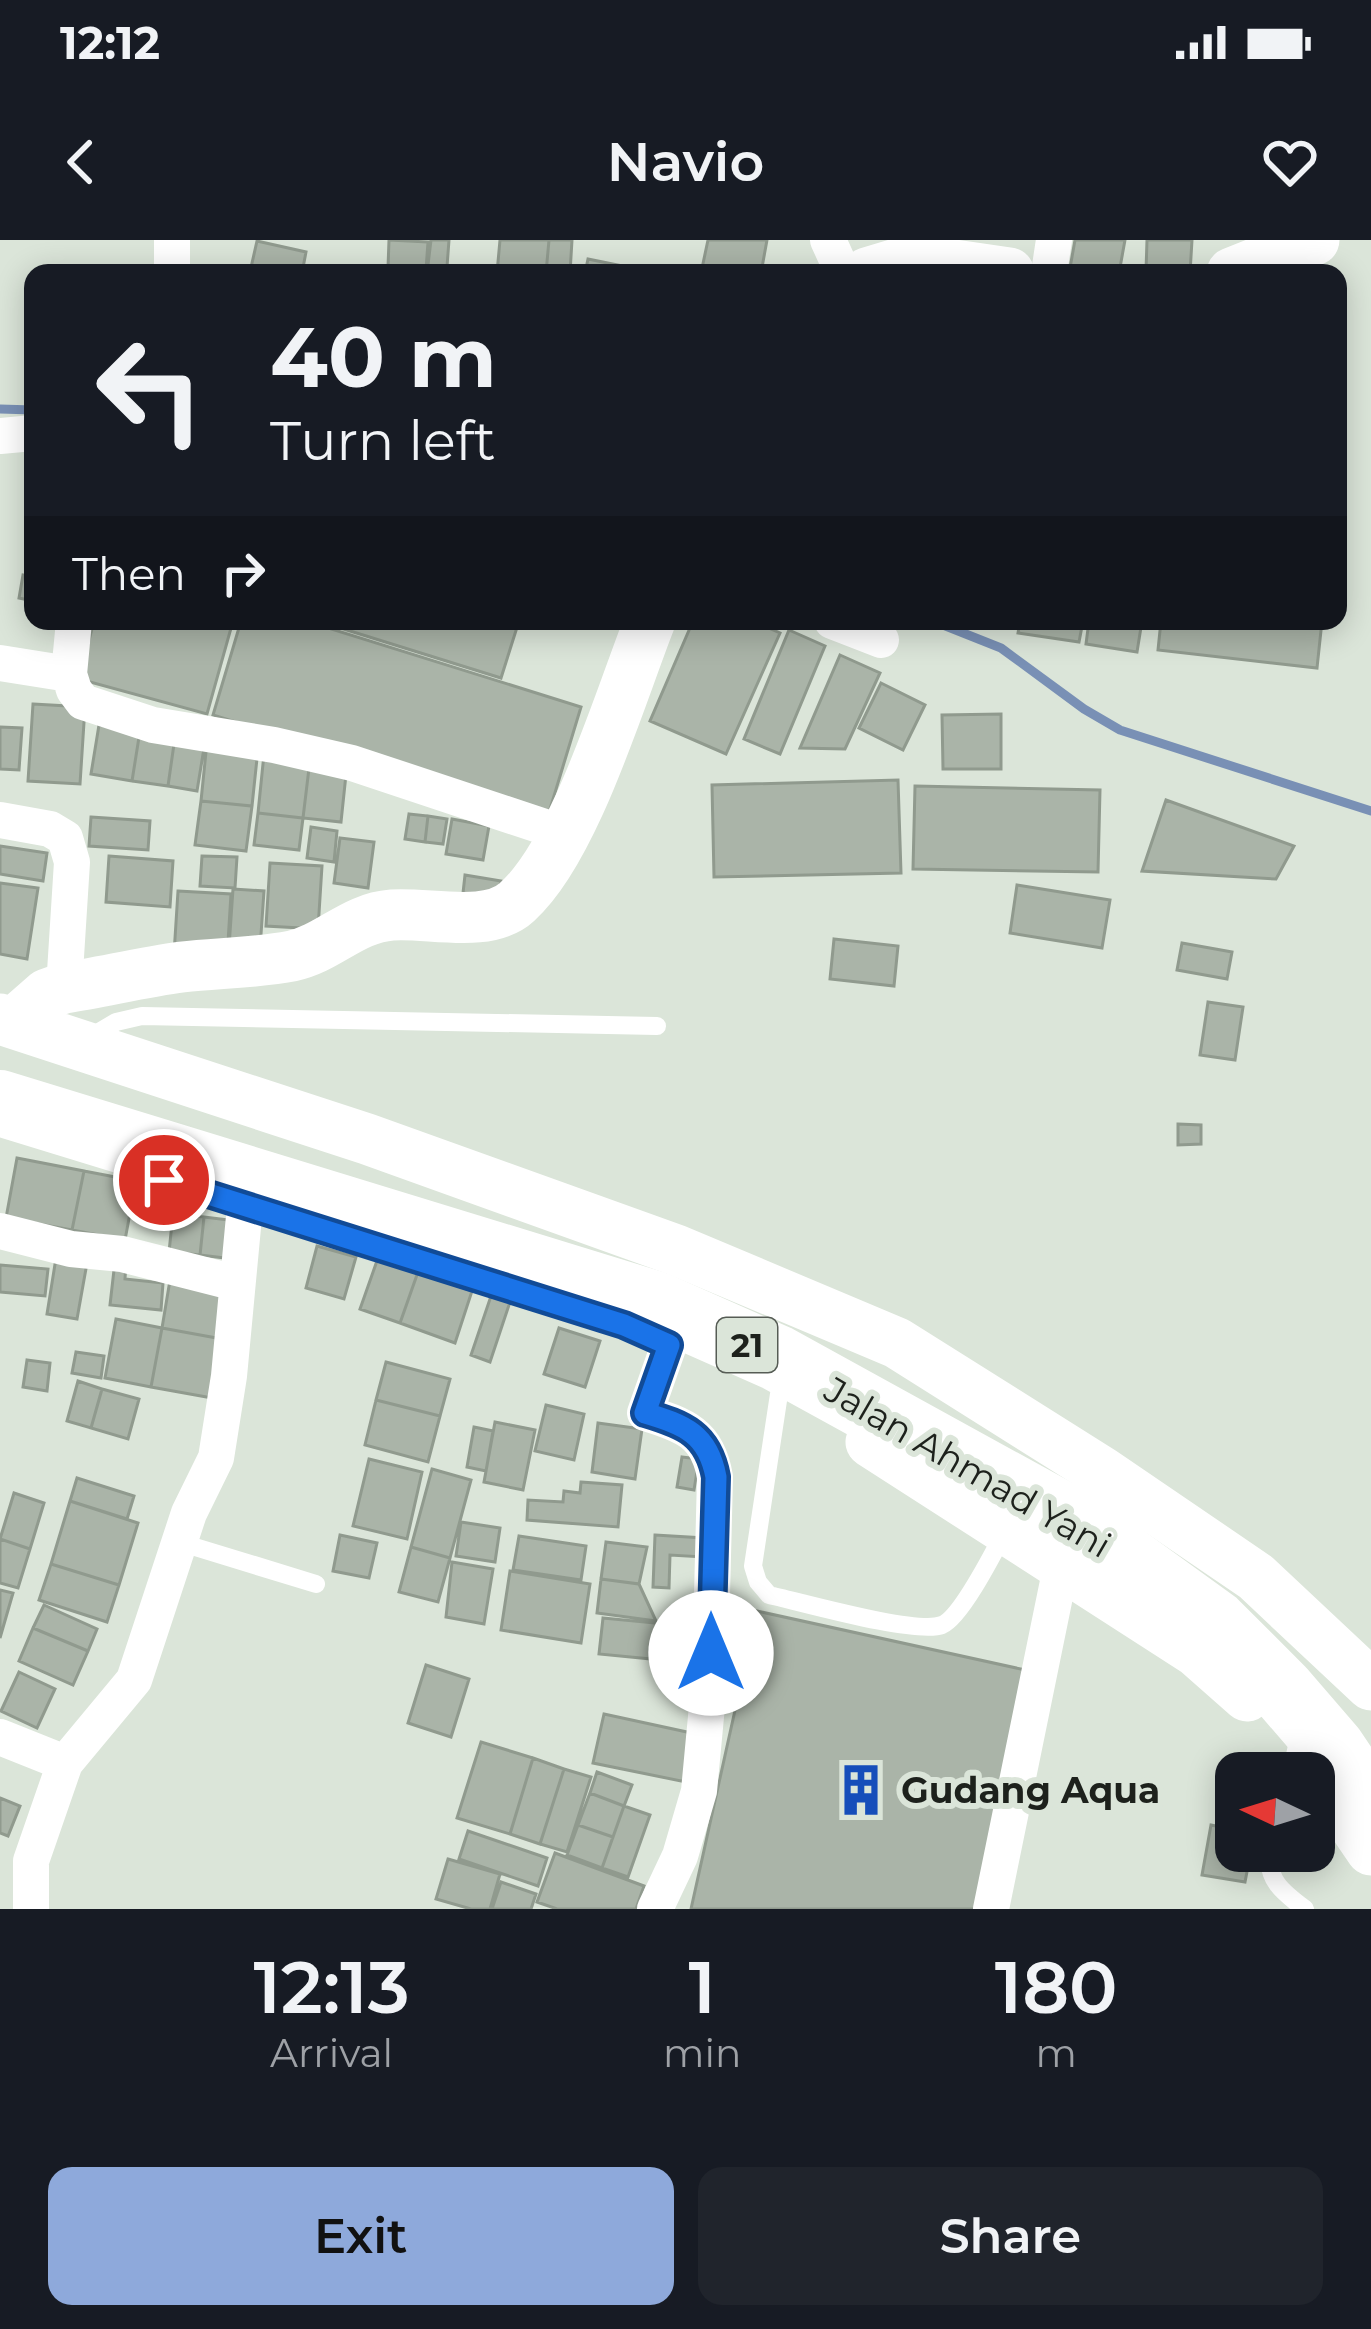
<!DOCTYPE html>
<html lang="en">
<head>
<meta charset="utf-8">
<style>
  body { margin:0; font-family:Montserrat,sans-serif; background:#20242c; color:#f1f3f6; height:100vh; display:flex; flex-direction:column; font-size:45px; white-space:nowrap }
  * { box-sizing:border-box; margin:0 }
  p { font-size:39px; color:#9ea1a6 }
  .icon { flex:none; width:66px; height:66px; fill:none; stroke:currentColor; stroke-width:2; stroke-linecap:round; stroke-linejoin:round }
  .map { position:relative; height:1669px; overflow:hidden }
  .panel { display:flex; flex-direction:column; background:#171b24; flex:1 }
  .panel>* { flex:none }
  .hud { position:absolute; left:24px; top:24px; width:1323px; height:366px; border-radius:24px; box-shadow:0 6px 30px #0003; background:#171b24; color:#f1f3f6; overflow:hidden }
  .needle { width:78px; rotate:274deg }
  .buttons { position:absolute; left:1215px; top:1512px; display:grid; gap:24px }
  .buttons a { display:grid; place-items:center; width:120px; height:120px; border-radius:24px; background:#171b24; box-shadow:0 6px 30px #0003; font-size:60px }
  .pin { position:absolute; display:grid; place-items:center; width:102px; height:102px; color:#fff; margin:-51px; border:6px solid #fff; border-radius:50%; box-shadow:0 3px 12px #0007 }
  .me { position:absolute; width:132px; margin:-66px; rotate:0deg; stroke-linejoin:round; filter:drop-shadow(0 0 9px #0008) }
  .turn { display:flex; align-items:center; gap:42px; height:252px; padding:0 48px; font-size:54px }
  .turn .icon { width:156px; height:156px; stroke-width:2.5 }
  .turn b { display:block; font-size:84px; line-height:102px }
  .then { display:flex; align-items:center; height:114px; padding:0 48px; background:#0003; gap:24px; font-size:45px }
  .eta { display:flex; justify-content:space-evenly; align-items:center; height:204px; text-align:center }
  .eta b { font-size:72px; font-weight:600; line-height:84px }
  .button { display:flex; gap:24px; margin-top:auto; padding:24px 48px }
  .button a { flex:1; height:138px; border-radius:24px; background:#8ea9db; color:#111; font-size:48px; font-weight:600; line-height:138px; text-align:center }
  .button a+a { background:#20242c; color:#f1f3f6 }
  .status { display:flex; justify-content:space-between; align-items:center; height:84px; padding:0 60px; background:#171b24; direction:ltr }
  .status svg { height:33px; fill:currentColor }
  header { display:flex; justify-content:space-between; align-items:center; height:156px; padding:0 48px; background:#171b24; font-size:54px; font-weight:600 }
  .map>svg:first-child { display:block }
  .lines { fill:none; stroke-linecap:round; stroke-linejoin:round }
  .stream { stroke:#7990b5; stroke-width:9 }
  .building { fill:#aab4a8; stroke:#909a8e; stroke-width:3 }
  .lane { stroke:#fff; stroke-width:18 }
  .street { stroke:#fff; stroke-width:36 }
  .secondary { stroke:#fff; stroke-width:51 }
  .highway { stroke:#fff; stroke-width:66 }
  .route-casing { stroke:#114b97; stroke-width:30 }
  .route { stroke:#1a73e8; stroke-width:21 }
  .labels { text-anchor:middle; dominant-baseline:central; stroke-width:12; stroke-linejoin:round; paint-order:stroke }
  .shield { fill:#dbe5d9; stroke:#565c55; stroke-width:3 }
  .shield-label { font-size:33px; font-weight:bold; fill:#1d211c }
  .street-label { font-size:36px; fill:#1d211c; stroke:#dbe5d9 }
  .poi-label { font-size:36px; font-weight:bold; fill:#1d211c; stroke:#dbe5d9; text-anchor:start }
</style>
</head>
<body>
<div class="status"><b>12:12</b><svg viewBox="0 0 49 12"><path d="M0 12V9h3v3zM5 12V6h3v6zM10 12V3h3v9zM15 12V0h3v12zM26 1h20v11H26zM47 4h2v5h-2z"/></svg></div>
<header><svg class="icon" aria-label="back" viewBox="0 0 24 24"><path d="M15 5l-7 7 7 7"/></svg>Navio<svg class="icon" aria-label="heart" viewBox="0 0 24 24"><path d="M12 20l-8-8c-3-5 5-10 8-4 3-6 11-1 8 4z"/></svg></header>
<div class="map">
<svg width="1371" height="1669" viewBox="0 0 1371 1669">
  <rect width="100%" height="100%" fill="#dbe5d9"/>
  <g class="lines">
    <path class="stream" d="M 0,169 L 33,170
      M 933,381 L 1001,408 L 1084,469 L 1120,490 L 1371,571"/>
  </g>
  <path class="building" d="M 389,0 L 428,2 L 426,30 L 388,28 Z
    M 431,0 L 449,0 L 447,27 L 457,28 L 456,33 L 427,33 Z
    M 500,0 L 549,0 L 546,33 L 497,33 Z
    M 549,0 L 572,0 L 570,33 L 546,33 Z
    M 708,0 L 767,0 L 761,33 L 701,33 Z
    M 1075,0 L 1125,0 L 1119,33 L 1070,28 Z
    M 1147,0 L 1192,0 L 1190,33 L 1146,31 Z
    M 257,1 L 306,12 L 302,33 L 250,32 Z
    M 588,19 L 652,32 L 652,33 L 585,33 Z
    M 23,335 L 33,337 L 33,361 L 19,358 Z
    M 94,381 L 233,381 L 207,474 L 79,439 Z
    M 241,381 L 306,381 L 581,467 L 547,579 L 213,475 Z
    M 318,381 L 519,381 L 501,438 Z
    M 693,381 L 753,381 L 780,393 L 726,514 L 650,481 Z
    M 1020,381 L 1083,381 L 1079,402 L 1018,393 Z
    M 1089,381 L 1142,381 L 1137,412 L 1086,404 Z
    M 1161,381 L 1322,381 L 1317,428 L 1158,410 Z
    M 789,390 L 825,406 L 780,514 L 744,499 Z
    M 840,415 L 880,433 L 845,509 L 800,508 Z
    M 881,443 L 925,465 L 903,510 L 859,488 Z
    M 33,464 L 85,467 L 80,544 L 28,541 Z
    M 1001,474 L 1001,529 L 943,529 L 942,475 Z
    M 99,485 L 140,491 L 132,541 L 91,534 Z
    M 0,487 L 22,488 L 19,530 L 0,529 Z
    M 140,491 L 175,497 L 168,546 L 132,541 Z
    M 175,497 L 205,502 L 197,551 L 168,546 Z
    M 207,502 L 258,509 L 252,566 L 201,561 Z
    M 264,514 L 310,520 L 303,578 L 258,573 Z
    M 310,520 L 347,525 L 341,582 L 303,578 Z
    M 898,540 L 901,633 L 714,637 L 712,545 Z
    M 915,546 L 1100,550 L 1098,632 L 913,629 Z
    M 1166,560 L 1294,606 L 1276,639 L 1142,631 Z
    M 201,561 L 252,566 L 246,611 L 195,605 Z
    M 258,573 L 303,578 L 299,610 L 254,605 Z
    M 409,574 L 428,576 L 425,602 L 405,599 Z
    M 428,576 L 447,579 L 443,604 L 425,602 Z
    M 91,577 L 150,581 L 148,610 L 89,606 Z
    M 452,579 L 489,586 L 483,620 L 446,614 Z
    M 311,587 L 337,591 L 334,622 L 307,618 Z
    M 340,598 L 374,602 L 368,648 L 334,643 Z
    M 0,606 L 47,613 L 43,641 L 0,634 Z
    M 109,616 L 173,621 L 170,667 L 106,662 Z
    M 202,616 L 237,617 L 235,648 L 200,646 Z
    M 270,623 L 322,626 L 318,689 L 266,686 Z
    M 465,635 L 501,641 L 498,659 L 463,653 Z
    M 0,643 L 38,648 L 27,719 L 0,714 Z
    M 1017,645 L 1110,660 L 1102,708 L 1010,693 Z
    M 233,649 L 264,651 L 260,709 L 229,707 Z
    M 178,651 L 231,654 L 227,718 L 174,714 Z
    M 834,699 L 898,706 L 894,746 L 830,739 Z
    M 1182,703 L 1232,712 L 1227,739 L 1177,730 Z
    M 1208,762 L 1243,767 L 1235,820 L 1200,815 Z
    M 1178,884 L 1201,885 L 1201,904 L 1178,905 Z
    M 17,918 L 84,931 L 72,990 L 6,978 Z
    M 84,931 L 136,941 L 125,1000 L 72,990 Z
    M 173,974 L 204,977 L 200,1015 L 169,1012 Z
    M 204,977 L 237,981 L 233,1019 L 200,1015 Z
    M 317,1006 L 356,1017 L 344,1059 L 306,1048 Z
    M 56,1018 L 87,1023 L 77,1079 L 47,1074 Z
    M 378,1018 L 418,1032 L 400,1083 L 360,1069 Z
    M 115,1021 L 126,1023 L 125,1039 L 163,1043 L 161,1070 L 110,1065 Z
    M 0,1025 L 48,1029 L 45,1056 L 0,1052 Z
    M 418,1032 L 472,1051 L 455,1103 L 400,1083 Z
    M 171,1034 L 232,1046 L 222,1099 L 162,1088 Z
    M 492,1053 L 511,1059 L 490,1122 L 471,1115 Z
    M 116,1079 L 162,1088 L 151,1147 L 105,1138 Z
    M 162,1088 L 222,1099 L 212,1158 L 151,1147 Z
    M 559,1088 L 600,1101 L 585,1147 L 544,1134 Z
    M 76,1112 L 104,1116 L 101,1138 L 72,1133 Z
    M 27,1120 L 50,1123 L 47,1151 L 23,1147 Z
    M 386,1122 L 450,1139 L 440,1176 L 376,1160 Z
    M 78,1141 L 102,1149 L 91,1188 L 67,1181 Z
    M 102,1149 L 139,1159 L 128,1199 L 91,1188 Z
    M 376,1160 L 440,1176 L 428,1222 L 365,1205 Z
    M 546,1165 L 584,1174 L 574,1220 L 535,1211 Z
    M 495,1182 L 535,1190 L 523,1250 L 484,1242 Z
    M 598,1183 L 642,1189 L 635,1239 L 592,1232 Z
    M 474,1187 L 493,1191 L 486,1231 L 467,1227 Z
    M 682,1217 L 699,1219 L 694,1250 L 677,1247 Z
    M 369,1219 L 422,1232 L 407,1299 L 353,1286 Z
    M 432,1229 L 471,1240 L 450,1318 L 411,1307 Z
    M 77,1238 L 134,1256 L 127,1279 L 70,1261 Z
    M 581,1242 L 622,1245 L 618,1287 L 527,1280 L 528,1260 L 563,1262 L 564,1251 L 580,1253 Z
    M 14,1253 L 44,1263 L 30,1309 L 0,1299 Z
    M 70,1261 L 138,1283 L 119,1345 L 51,1324 Z
    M 461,1282 L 500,1288 L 495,1322 L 456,1316 Z
    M 340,1295 L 377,1303 L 369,1338 L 333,1331 Z
    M 655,1295 L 704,1298 L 703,1317 L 670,1315 L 669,1348 L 653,1347 Z
    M 519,1296 L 586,1306 L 581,1340 L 513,1330 Z
    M 0,1299 L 30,1309 L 18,1348 L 0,1343 Z
    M 606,1302 L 647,1307 L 639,1344 L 601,1339 Z
    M 411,1307 L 450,1318 L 438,1362 L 399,1352 Z
    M 452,1322 L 493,1329 L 484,1384 L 446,1377 Z
    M 51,1324 L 119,1345 L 107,1382 L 39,1360 Z
    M 510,1331 L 590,1344 L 581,1403 L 501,1390 Z
    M 601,1339 L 639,1344 L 656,1381 L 597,1373 Z
    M 0,1350 L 13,1353 L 0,1398 Z
    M 44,1365 L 97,1389 L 88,1411 L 33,1388 Z
    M 757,1371 L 1030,1431 L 978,1669 L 691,1669 Z
    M 603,1378 L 676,1385 L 672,1421 L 599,1414 Z
    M 33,1388 L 88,1411 L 73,1445 L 19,1421 Z
    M 426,1425 L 469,1439 L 451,1497 L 408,1483 Z
    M 19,1432 L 55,1449 L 37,1488 L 1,1471 Z
    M 604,1474 L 696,1494 L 686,1542 L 593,1523 Z
    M 481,1502 L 533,1518 L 510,1594 L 457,1578 Z
    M 533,1518 L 564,1529 L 540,1604 L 510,1594 Z
    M 564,1529 L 591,1537 L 567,1612 L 540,1604 Z
    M 597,1532 L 632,1545 L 624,1566 L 590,1553 Z
    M 590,1553 L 624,1566 L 613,1597 L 578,1585 Z
    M 0,1558 L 20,1566 L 8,1596 L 0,1593 Z
    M 624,1566 L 650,1575 L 628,1637 L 602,1628 Z
    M 578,1585 L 613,1597 L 602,1628 L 567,1615 Z
    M 1211,1585 L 1236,1590 L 1236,1611 L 1251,1611 L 1245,1642 L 1202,1635 Z
    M 468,1591 L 547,1618 L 538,1646 L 459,1619 Z
    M 555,1613 L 644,1646 L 636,1669 L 557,1669 L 537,1662 Z
    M 448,1619 L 500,1634 L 490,1669 L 471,1669 L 436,1659 Z
    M 501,1642 L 536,1654 L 531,1669 L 492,1669 Z"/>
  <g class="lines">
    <path class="lane" d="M 89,798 L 116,782 L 142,776 L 657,786
      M 779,1154 L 753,1326 L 758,1342 L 769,1355 C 801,1362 916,1395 942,1385 C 961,1377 994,1312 1004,1293
      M 182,1303 L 316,1344
      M 1291,1533 L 1297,1506
      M 1271,1611 C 1264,1639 1285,1654 1305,1669"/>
    <path class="street" d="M 172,0 L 172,33
      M 828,0 L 843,33
      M 1049,33 L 1054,0
      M 0,196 L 33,193
      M 74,381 L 69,434 L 74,450 L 83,462 L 153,485 L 274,505 L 352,523 L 566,594
      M 832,381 L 881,400
      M 0,423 L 69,434
      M 0,580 L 50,589 L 65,598 L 72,622 L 64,748
      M 0,991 L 71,1009 L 122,1014 L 236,1043
      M 0,1497 L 65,1523
      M 31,1669 L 31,1621 L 65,1523 L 134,1440 L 189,1273 L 216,1218 L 229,1136 L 245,966
      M 655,1669 L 680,1616 L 699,1551 L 710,1434 L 715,1237 C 708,1194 685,1185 645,1173 L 669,1105
      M 991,1669 L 1062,1322"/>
    <path class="secondary" d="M 867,33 L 913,19 L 1009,33
      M 1232,33 L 1314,0
      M 0,779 L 367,899 L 676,1010 L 897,1103 L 1102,1232 L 1256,1337 L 1371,1445
      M 15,782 L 47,754 L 64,748 C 103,742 143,732 182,727 C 218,723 256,723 292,716 C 329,708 352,678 392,675 C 428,672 488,689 517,662 C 575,610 620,457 650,381
      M 871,1202 L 1196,1411 L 1247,1456
      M 1324,1541 L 1371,1610"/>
    <path class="highway" d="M 0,863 L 655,1064 L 777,1118 L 1077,1283 L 1215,1383 L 1282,1450 L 1332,1508 L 1371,1566"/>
  </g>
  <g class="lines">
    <g class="route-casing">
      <path id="route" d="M 164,940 L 624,1085 L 669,1105 L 645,1173 C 685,1185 708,1194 716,1237 L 711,1413"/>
    </g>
    <use href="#route" class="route"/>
  </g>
  <defs>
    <g id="building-bare" transform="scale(4.14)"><path d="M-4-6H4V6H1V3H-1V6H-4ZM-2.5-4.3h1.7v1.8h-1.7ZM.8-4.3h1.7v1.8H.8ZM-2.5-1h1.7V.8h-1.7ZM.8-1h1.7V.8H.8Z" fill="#164eba" stroke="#dbe5d9" stroke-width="2.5" paint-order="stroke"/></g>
  </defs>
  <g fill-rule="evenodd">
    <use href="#building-bare" x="861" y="1550"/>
  </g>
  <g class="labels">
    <rect class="shield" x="717" y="1078" width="60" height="54" rx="9"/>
    <g class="shield-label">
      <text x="747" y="1105">21</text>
    </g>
    <g class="street-label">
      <text transform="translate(968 1227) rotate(30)">Jalan Ahmad Yani</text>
    </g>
    <g class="poi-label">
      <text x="901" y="1550">Gudang Aqua</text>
    </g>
  </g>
</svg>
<div class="buttons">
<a><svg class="needle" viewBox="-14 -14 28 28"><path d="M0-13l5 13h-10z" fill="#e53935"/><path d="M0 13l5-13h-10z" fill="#9ea1a6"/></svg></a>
</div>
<div class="pin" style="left:164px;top:940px;background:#d93025"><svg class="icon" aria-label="arrive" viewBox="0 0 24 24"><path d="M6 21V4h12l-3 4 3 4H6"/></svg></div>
<svg class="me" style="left:711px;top:1413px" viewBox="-20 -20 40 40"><circle r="19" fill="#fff"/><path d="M0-13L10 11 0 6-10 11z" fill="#1a73e8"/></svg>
<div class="hud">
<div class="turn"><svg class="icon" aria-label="left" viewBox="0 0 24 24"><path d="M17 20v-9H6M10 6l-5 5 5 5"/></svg><div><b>40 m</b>Turn left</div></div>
<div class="then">Then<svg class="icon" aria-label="right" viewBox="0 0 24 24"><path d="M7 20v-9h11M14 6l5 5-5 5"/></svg></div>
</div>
</div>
<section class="panel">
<div class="eta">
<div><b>12:13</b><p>Arrival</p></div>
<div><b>1</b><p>min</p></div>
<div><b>180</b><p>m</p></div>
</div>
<div class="button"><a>Exit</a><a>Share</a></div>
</section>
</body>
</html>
